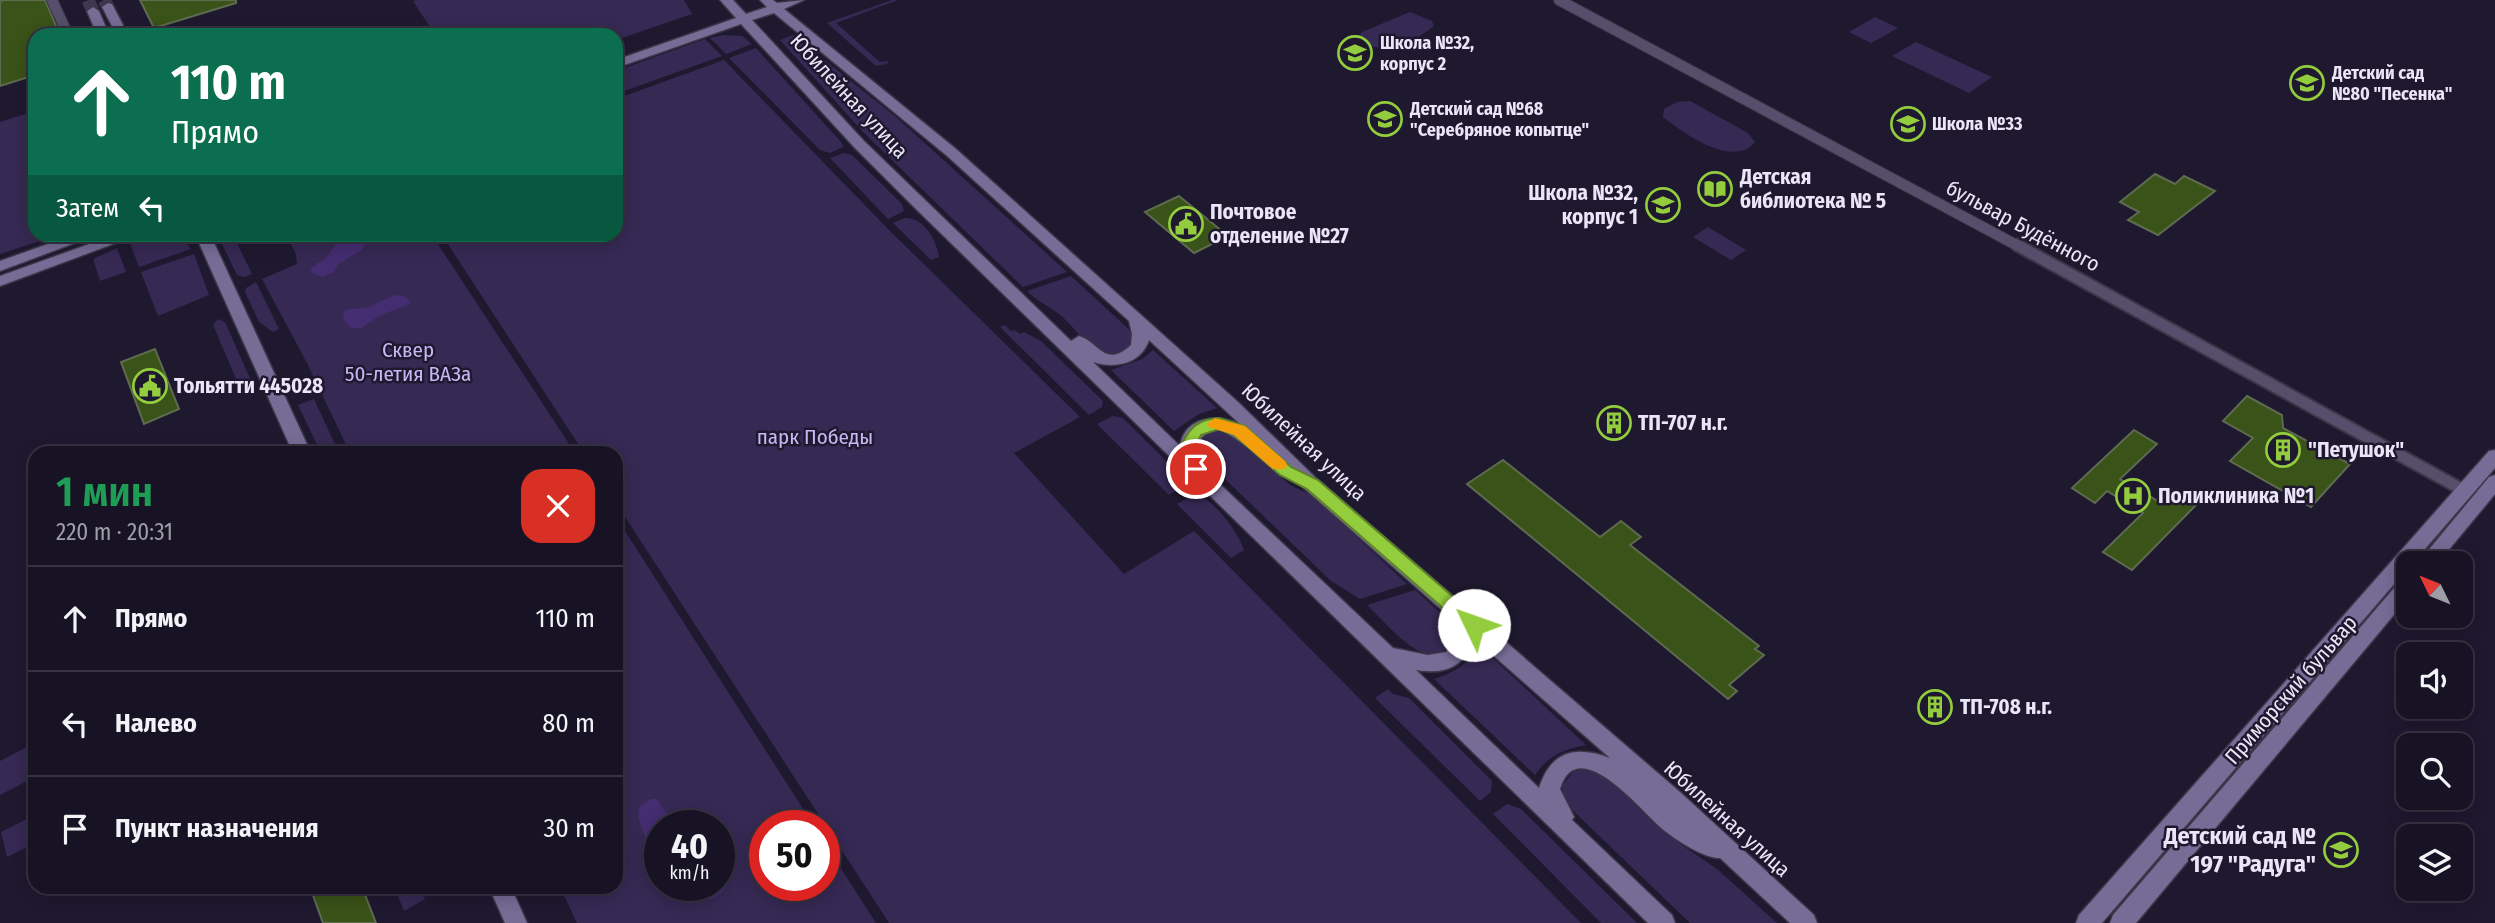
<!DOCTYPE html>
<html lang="ru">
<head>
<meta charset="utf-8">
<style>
  body { margin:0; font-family:"Fira Sans Condensed",sans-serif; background:#201c2c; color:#f1f3f6; height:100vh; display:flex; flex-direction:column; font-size:26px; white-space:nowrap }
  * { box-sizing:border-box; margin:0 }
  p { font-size:23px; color:#9e9ea6 }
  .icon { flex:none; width:38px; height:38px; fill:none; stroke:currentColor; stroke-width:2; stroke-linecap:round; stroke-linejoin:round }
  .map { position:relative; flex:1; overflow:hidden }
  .details { position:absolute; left:28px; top:446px; width:595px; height:448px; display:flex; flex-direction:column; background:#171324; border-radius:21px; box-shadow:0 4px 18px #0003,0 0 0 2px #363241 }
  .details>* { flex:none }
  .banner { position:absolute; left:28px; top:28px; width:595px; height:214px; border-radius:21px; box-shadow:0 4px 18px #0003,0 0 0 2px #363241; background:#0b6e4f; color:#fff; overflow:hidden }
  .needle { width:46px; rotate:313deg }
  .tools { position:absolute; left:2396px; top:551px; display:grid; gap:14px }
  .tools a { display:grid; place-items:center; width:77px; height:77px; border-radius:14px; background:#171324; box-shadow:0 4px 18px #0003,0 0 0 2px #363241; font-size:35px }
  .speed { position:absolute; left:644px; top:810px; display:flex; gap:14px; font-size:35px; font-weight:700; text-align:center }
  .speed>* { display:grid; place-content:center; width:91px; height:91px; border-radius:50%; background:#171324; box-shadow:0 4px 18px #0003,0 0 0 2px #363241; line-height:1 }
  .speed small { font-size:18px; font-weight:400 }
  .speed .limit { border:10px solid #d22; background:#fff; color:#111 }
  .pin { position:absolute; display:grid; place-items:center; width:60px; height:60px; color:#fff; margin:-30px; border:4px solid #fff; border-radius:50%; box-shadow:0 2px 7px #0007 }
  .me { position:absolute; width:77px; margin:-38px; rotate:312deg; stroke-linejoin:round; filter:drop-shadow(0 0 5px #0008) }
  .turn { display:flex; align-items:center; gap:24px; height:147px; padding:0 28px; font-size:32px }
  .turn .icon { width:91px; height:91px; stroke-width:2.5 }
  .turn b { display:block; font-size:49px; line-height:60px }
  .then { display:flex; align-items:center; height:66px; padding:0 28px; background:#0003; gap:14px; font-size:26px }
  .round { display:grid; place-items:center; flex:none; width:74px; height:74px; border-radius:21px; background:#201c2c }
  .head { display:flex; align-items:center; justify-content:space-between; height:119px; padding:0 28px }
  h1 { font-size:42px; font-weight:600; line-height:52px; color:#1e9e55 }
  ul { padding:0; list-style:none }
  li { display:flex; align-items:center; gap:21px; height:105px; padding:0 28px; border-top:2px solid #363241 }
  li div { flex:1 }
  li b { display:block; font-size:26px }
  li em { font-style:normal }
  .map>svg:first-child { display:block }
  .green { fill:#362954; fill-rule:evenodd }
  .water { fill:#442d71 }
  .building { fill:#3a5318; stroke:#5e6b50; stroke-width:2 }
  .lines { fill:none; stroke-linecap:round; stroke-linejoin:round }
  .secondary-tunnel { stroke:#3d384e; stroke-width:13; stroke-dasharray:13 7; stroke-linecap:butt }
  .street-far1-casing { stroke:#3a3648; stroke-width:12 }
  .street-casing { stroke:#3a3648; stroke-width:15 }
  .secondary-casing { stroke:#3a3648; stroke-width:3 }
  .street-far1 { stroke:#564f6b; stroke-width:10 }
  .street { stroke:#564f6b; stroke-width:11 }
  .secondary { fill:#766c96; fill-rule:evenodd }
  .route { fill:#93cd3d; stroke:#608528; stroke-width:2 }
  .slow { fill:#f59e0b }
  .labels { text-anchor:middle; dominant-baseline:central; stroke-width:5; stroke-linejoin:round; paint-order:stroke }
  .far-poi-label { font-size:18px; font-weight:bold; fill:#eae6f7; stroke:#1f1930; text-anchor:start }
  .street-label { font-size:21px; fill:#eae6f7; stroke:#1f1930 }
  .poi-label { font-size:21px; font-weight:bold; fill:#eae6f7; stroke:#1f1930; text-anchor:start }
  .park-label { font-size:21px; fill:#c7b8f5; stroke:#1f1930 }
  .near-poi-label { font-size:24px; font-weight:bold; fill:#eae6f7; stroke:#1f1930; text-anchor:end }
</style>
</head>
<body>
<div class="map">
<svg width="2495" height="923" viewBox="0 0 2495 923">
  <rect width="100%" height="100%" fill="#1f1930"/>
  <path class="green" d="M 416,0 L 684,0 L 692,14 L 616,40 L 616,35 L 404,35 L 430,27 L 413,1 Z
    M 892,0 L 898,0 L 836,23 L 880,62 L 889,61 L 887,64 L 876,66 L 827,23 Z
    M 1410,12 L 1432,21 L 1434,26 C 1414,42 1378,60 1358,37 L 1362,32 Z
    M 1875,17 L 1898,28 L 1871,43 L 1849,32 Z
    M 723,35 L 742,36 L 752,44 L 726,54 L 710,38 Z
    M 793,35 L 896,117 L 1067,272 L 1023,287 L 863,132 L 780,40 Z
    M 705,39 L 722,56 L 616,94 L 616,71 Z
    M 1916,42 L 1992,77 L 1969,93 L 1892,56 Z
    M 756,48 L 842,143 L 843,147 L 830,153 L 820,150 L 729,58 Z
    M 724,60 L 891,232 L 1080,417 L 1014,453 L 1124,574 L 1194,531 L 1581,923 L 889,923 L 616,503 L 616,453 L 584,453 L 442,235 L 616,234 L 616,99 Z
    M 1690,101 L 1748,133 L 1755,142 C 1733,169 1683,133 1663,117 L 1664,109 L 1677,102 Z
    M 35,111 L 35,234 L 58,235 L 0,254 L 0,122 Z
    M 844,153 L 852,155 L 902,204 L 904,211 L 888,219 L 830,158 Z
    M 905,218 C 924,217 937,241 939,257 L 931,260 L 893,223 Z
    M 1708,227 L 1746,250 L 1731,260 L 1693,237 Z
    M 155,235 L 181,235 L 191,249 L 139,267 L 130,243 Z
    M 286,235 L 432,235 L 575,453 L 364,453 L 361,449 L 350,453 L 307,363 L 262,279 L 297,264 L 296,254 Z
    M 235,239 L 252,274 L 245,277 L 237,275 L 222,244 Z
    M 117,248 L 126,272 L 100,281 L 93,259 Z
    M 194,254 L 209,295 L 158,316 L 141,272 Z
    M 1071,276 L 1134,334 C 1133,343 1131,347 1122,351 C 1095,363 1078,329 1059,314 C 1048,306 1037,301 1027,291 Z
    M 256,282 L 279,329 L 273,332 L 259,322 L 245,292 L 246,288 Z
    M 218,319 L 225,322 L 252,383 L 246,389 L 240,388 L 213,325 Z
    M 1005,325 L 1011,331 L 1015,330 L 1020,334 L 1024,332 L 1041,341 L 1103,401 L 1102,407 L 1089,415 L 1000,327 Z
    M 1153,350 L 1217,408 L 1199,414 L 1174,431 L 1111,370 L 1142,359 Z
    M 314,399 L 339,453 L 321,453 L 298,405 Z
    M 1113,416 L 1123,418 L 1182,477 L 1184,486 L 1169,495 L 1097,424 Z
    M 1214,427 L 1237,436 L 1290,485 L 1313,496 L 1407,584 L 1360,599 L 1331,581 L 1199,454 L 1195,447 L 1202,432 Z
    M 1195,494 C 1214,499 1238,532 1244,550 L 1231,558 L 1177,504 Z
    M 616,517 L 814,826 L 765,826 L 765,886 L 824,886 L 824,842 L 876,923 L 577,923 L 560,887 L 616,887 ZM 660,826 L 719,826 L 719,886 L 660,886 Z
    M 1415,590 L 1446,618 L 1455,634 C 1434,686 1389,625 1367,605 Z
    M 1480,646 L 1586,745 C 1564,749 1548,756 1535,775 L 1434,679 C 1456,672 1467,664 1480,646 Z
    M 1388,689 L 1393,694 L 1409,698 L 1492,781 L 1491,792 L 1480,801 L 1375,698 Z
    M 35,743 L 35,777 L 0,795 L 0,761 Z
    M 1583,769 L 1602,774 L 1682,845 L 1717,869 L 1777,923 L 1690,923 L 1566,804 L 1562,786 L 1573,772 Z
    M 1507,804 L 1521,809 L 1637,923 L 1601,923 L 1493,814 Z
    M 35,815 L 35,843 L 7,857 L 1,832 Z
    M 397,887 L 420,887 L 425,899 L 404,911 L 395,889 Z"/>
  <path class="water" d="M 355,235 L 367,242 L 362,250 L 338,264 L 334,272 L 323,277 L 313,274 L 310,269 L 327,257 L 336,243 Z
    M 394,295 L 404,296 L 410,301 L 409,304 L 379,316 L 362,328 L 351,328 L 343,319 L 345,310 L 369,307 Z
    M 651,799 L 657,799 L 667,815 L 684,826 L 660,826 L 660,883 C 645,867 650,858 646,840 C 643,828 635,819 640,806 Z
    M 719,853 C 750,898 695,915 662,886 L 719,886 Z"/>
  <path class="building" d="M 5,0 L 45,0 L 60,35 L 35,35 L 35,75 L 0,86 L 0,1 Z
    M 140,0 L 236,0 L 236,3 L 154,28 Z
    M 2155,174 L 2175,184 L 2184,176 L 2215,191 L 2158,235 L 2128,220 L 2139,212 L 2120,202 Z
    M 1179,196 L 1228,236 L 1194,253 L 1145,212 Z
    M 155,349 L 179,409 L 144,424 L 121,362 Z
    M 2247,396 L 2282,415 L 2283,428 L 2350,464 L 2311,507 L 2230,461 L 2253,438 L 2223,421 Z
    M 2134,430 L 2157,444 L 2120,479 L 2158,501 L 2171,489 L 2197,504 L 2132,570 L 2103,552 L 2143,513 L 2107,491 L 2095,503 L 2072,488 Z
    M 1503,460 L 1600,537 L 1621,521 L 1641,537 L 1630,545 L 1759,646 L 1755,649 L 1764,655 L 1729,685 L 1737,691 L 1728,699 L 1467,484 Z
    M 1929,695 L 1950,710 L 1941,719 L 1920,703 Z
    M 310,887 L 362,887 L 376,923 L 323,923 Z"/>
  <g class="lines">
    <path class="secondary-tunnel" d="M 88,0 L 93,11
      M 104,0 L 108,7"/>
    <g class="street-far1-casing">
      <path id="street-far1" d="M 52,0 L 68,35
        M 1559,0 L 2020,247"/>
    </g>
    <g class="street-casing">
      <path id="street" d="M 2017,245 L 2465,491"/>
    </g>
    <g class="secondary-casing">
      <path id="secondary" d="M 720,0 L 733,0 L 746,14 L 767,7 L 760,0 L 773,0 L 777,3 L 804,0 L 784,9 L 956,149 L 1238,402 L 1318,480 L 1681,793 L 1814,915 L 1817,923 L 1790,923 L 1720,858 C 1704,859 1671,837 1659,826 C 1640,809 1577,732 1560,789 L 1574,817 L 1572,820 L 1672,915 L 1675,923 L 1648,923 L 915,208 L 854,147 L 741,24 L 616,68 L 616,60 L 736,18 ZM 774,13 L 946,155 L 1129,321 L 1132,334 L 1131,345 C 1105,369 1099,342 1079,336 L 1071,341 L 864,141 L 752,20 ZM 1149,340 L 1240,424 C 1217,414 1185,416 1180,446 L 1093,362 C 1115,369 1141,364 1149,340 ZM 1209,430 C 1230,428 1238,445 1256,450 L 1263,447 L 1306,490 L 1443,611 C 1450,624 1455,640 1446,652 L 1428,655 L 1393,648 L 1204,469 L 1198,442 ZM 1470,635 L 1610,758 C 1575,745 1551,751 1539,788 L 1416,670 C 1443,675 1470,667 1470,635 Z
        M 108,3 L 112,4 L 123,25 L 121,28 L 117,29 L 113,28 L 102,7 Z
        M 93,7 L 99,11 L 107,30 L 105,33 L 97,33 L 95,30 L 87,11 Z
        M 76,234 L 99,234 L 0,271 L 0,261 Z
        M 117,234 L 140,234 L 0,286 L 0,276 Z
        M 195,234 L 210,234 L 311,453 L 293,453 Z
        M 2495,450 L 2495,468 L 2412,564 L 2408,564 L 2408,568 L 2102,923 L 2076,923 L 2079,915 L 2489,451 Z
        M 2495,475 L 2495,494 L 2437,564 L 2417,564 L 2489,477 Z
        M 2408,577 L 2408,598 L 2136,923 L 2110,923 L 2113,915 L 2401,580 Z
        M 489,887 L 511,887 L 527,923 L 505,923 Z"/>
    </g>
    <use href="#street-far1" class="street-far1"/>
    <use href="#street" class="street"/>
    <use href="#secondary" class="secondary"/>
  </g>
  <path class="route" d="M 1219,418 L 1245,426 L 1291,467 L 1318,480 L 1480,620 L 1483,625 L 1480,630 L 1474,632 L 1468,630 L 1307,489 L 1280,475 L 1234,435 L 1219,429 L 1201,435 L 1196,446 L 1204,469 L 1196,475 L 1191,473 L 1181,446 C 1189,428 1198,419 1219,418 Z"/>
  <path class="slow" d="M 1215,418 L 1245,426 L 1285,461 L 1287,465 L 1285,469 L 1273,469 L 1234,435 L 1209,427 L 1207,424 Z"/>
  <defs>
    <g id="school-ring" transform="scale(1.75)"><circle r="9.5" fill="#1f1930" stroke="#93cd3d" stroke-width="1.5"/><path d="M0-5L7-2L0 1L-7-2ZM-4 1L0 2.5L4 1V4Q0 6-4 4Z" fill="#93cd3d"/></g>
    <g id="library-ring" transform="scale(1.75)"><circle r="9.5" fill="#1f1930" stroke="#93cd3d" stroke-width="1.5"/><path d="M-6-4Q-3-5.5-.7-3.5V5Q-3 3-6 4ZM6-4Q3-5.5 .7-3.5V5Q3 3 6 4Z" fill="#93cd3d"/></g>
    <g id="civic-ring" transform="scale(1.75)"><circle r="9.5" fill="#1f1930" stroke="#93cd3d" stroke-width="1.5"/><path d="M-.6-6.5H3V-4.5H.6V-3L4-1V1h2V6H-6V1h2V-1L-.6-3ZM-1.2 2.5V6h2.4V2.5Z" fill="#93cd3d"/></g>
    <g id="building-ring" transform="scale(1.75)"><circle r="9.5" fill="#1f1930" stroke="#93cd3d" stroke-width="1.5"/><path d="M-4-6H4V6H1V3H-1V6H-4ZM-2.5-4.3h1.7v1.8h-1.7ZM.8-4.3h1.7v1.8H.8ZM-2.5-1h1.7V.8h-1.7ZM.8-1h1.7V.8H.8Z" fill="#93cd3d"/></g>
    <g id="hospital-ring" transform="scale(1.75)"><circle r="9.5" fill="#1f1930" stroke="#93cd3d" stroke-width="1.5"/><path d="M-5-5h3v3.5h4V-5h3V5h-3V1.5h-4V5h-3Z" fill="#93cd3d"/></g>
  </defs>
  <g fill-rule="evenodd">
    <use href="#school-ring" x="1355" y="53"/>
    <use href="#school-ring" x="2307" y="83"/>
    <use href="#school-ring" x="1385" y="119"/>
    <use href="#school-ring" x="1908" y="124"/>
    <use href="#library-ring" x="1715" y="189"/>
    <use href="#school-ring" x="1663" y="205"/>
    <use href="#civic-ring" x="1186" y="224"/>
    <use href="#civic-ring" x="150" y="386"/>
    <use href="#building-ring" x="1614" y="423"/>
    <use href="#building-ring" x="2283" y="450"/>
    <use href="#hospital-ring" x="2133" y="496"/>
    <use href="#building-ring" x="1935" y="707"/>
    <use href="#school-ring" x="2341" y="850"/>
  </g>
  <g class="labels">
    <g class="far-poi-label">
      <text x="1380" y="43">Школа №32,<tspan x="1380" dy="21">корпус 2</tspan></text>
      <text x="2332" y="73">Детский сад<tspan x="2332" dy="21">№80 "Песенка"</tspan></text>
      <text x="1410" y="109">Детский сад №68<tspan x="1410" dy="21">"Серебряное копытце"</tspan></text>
      <text x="1932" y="124">Школа №33</text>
    </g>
    <g class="street-label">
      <text transform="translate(849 96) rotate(47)">Юбилейная улица</text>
      <text transform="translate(2023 226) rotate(28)">бульвар Будённого</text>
      <text transform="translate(1304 442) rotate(43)">Юбилейная улица</text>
      <text transform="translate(2291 690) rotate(-49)">Приморский бульвар</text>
      <text transform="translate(1727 819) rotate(42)">Юбилейная улица</text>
    </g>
    <g class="poi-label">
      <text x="1740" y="177">Детская<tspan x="1740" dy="24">библиотека № 5</tspan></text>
      <text x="1638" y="193" text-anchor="end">Школа №32,<tspan x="1638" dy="24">корпус 1</tspan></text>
      <text x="1210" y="212">Почтовое<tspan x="1210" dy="24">отделение №27</tspan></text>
      <text x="174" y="386">Тольятти 445028</text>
      <text x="1638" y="423">ТП-707 н.г.</text>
      <text x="2308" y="450">"Петушок"</text>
      <text x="2158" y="496">Поликлиника №1</text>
      <text x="1960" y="707">ТП-708 н.г.</text>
    </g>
    <g class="park-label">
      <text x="408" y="350">Сквер<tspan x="408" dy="24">50-летия ВАЗа</tspan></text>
      <text x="815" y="437">парк Победы</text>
    </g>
    <g class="near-poi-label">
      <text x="2316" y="836">Детский сад №<tspan x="2316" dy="28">197 "Радуга"</tspan></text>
    </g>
  </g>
</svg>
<div class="tools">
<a><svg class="needle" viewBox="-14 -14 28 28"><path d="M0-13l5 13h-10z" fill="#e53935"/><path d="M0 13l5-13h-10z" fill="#9e9ea6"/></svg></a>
<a><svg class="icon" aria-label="sound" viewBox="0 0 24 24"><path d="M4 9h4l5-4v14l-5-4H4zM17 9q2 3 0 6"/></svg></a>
<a><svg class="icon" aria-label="search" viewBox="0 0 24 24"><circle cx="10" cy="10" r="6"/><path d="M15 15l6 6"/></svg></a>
<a><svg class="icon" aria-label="layers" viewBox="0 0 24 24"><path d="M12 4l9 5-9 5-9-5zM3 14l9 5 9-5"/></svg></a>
</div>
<div class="speed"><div>40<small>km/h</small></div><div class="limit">50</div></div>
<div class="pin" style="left:1196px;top:469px;background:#d93025"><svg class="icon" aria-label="arrive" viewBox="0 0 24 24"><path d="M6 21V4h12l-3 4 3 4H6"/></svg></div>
<svg class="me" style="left:1474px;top:625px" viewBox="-20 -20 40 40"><circle r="19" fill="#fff"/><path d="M0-13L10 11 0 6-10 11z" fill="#93cd3d"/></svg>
<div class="banner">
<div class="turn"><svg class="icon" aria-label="ahead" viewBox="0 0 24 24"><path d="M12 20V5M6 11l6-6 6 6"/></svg><div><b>110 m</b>Прямо</div></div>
<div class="then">Затем<svg class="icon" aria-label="left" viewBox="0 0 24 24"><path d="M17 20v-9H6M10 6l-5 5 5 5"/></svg></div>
</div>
<section class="details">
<div class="head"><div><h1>1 мин</h1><p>220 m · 20:31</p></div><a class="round" style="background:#d93025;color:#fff"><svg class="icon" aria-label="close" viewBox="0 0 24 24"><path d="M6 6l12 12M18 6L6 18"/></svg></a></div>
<ul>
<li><svg class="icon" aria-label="ahead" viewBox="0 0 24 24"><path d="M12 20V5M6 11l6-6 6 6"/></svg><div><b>Прямо</b></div><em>110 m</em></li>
<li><svg class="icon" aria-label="left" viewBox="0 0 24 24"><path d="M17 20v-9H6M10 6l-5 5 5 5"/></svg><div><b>Налево</b></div><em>80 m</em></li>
<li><svg class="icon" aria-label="arrive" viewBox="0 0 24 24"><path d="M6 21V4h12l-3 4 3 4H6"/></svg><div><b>Пункт назначения</b></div><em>30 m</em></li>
</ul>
</section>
</div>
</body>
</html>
